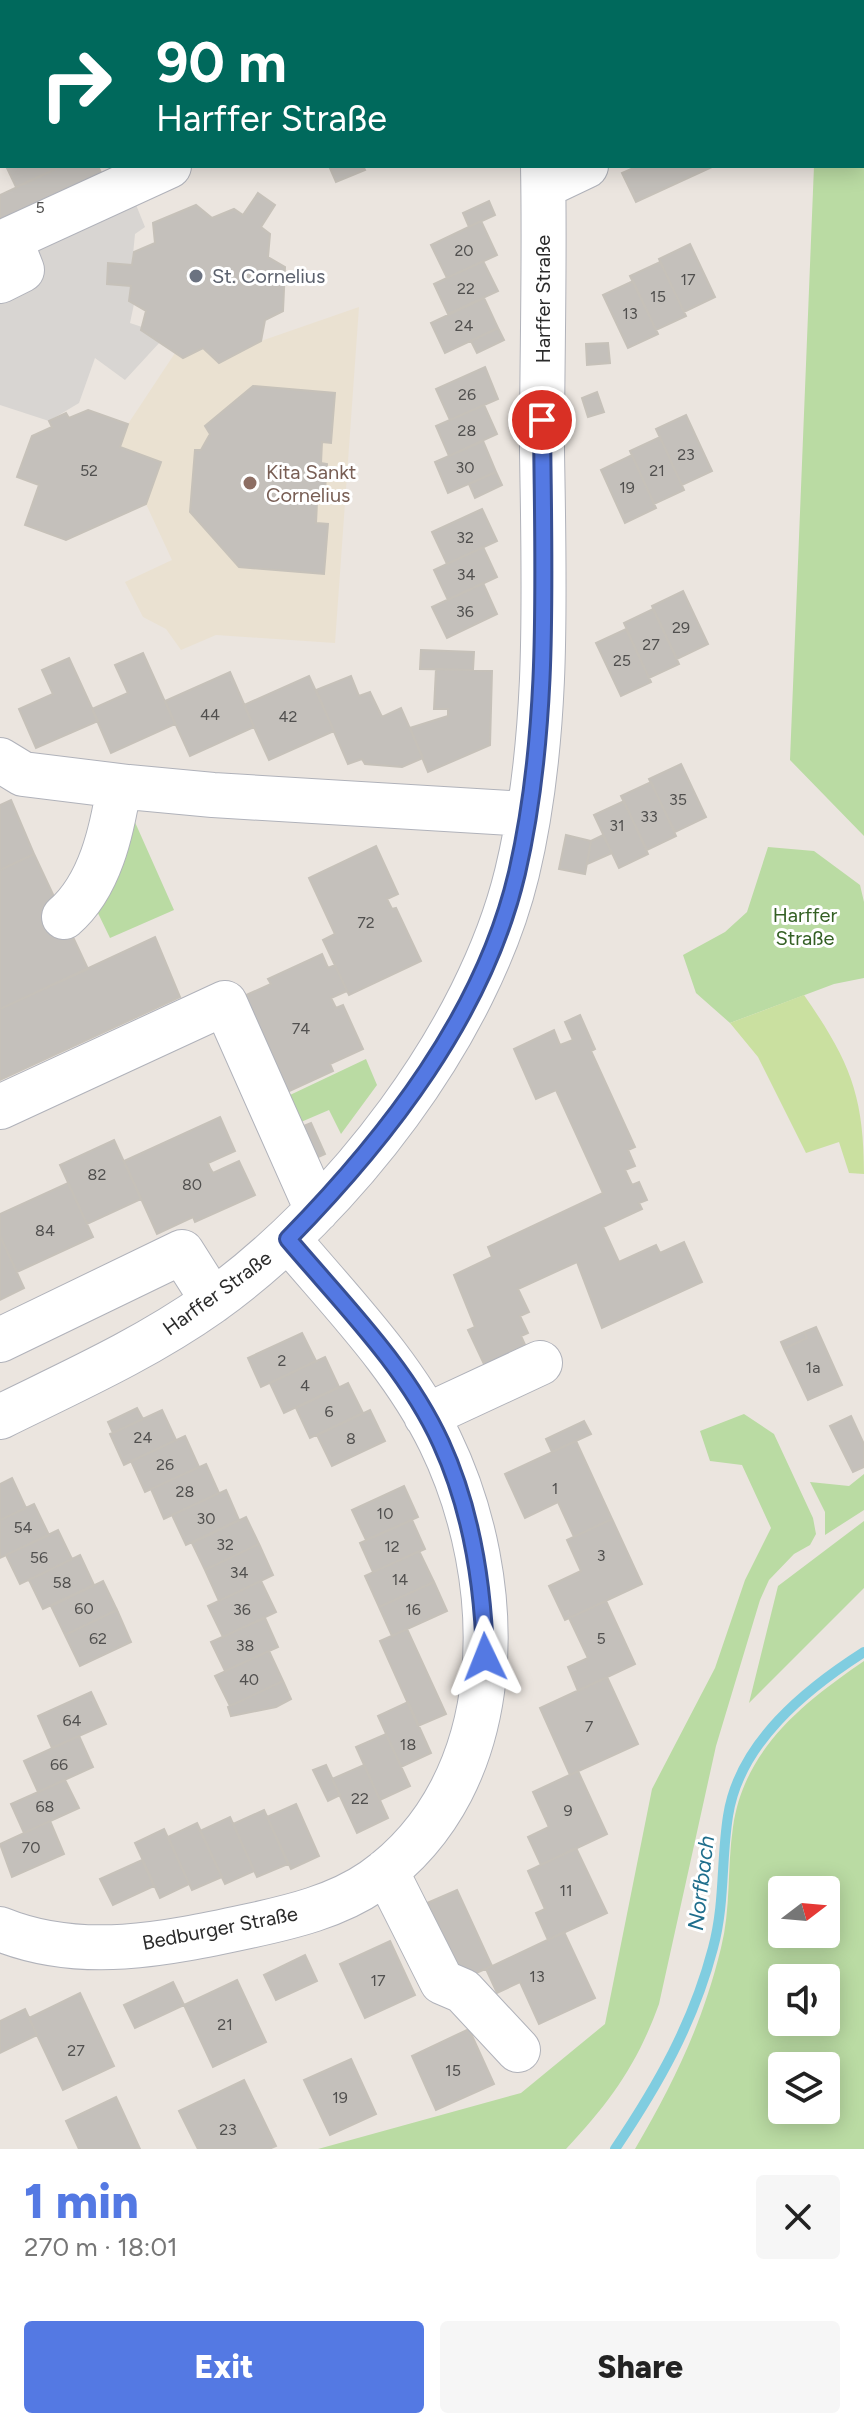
<!DOCTYPE html>
<html lang="en">
<head>
<meta charset="utf-8">
<style>
  body { margin:0; font-family:Figtree,sans-serif; background:#f6f6f6; color:#222; height:100vh; display:flex; flex-direction:column; font-size:30px; white-space:nowrap }
  * { box-sizing:border-box; margin:0 }
  p { font-size:26px; color:#767676 }
  .icon { flex:none; width:44px; height:44px; fill:none; stroke:currentColor; stroke-width:2; stroke-linecap:round; stroke-linejoin:round }
  .map { position:relative; height:2149px; overflow:hidden }
  .side { display:flex; flex-direction:column; background:#fff; flex:1 }
  .side>* { flex:none }
  .guide { position:absolute; left:0px; top:0px; width:864px; height:168px; box-shadow:0 4px 20px #0003; background:#00695c; color:#fff; overflow:hidden }
  .needle { width:52px; rotate:74deg }
  .buttons { position:absolute; left:768px; top:1876px; display:grid; gap:16px }
  .buttons a { display:grid; place-items:center; width:72px; height:72px; border-radius:8px; background:#fff; box-shadow:0 4px 20px #0003; font-size:40px }
  .pin { position:absolute; display:grid; place-items:center; width:68px; height:68px; color:#fff; margin:-34px; border:4px solid #fff; border-radius:50%; box-shadow:0 2px 8px #0007 }
  .me { position:absolute; width:88px; margin:-44px; rotate:358deg; stroke-linejoin:round; filter:drop-shadow(0 0 6px #0008) }
  .turn { display:flex; align-items:center; gap:28px; height:168px; padding:0 24px; font-size:36px }
  .turn .icon { width:104px; height:104px; stroke-width:2.5 }
  .turn b { display:block; font-size:56px; line-height:68px }
  .round { display:grid; place-items:center; flex:none; width:84px; height:84px; border-radius:8px; background:#f6f6f6 }
  .head { display:flex; align-items:center; justify-content:space-between; height:136px; padding:0 24px }
  h1 { font-size:48px; font-weight:800; line-height:60px; color:#5479e3 }
  .primary-button { display:flex; gap:16px; margin-top:auto; padding:16px 24px }
  .primary-button a { flex:1; height:92px; border-radius:8px; background:#5479e3; color:#fff; font-size:32px; font-weight:800; line-height:92px; text-align:center }
  .primary-button a+a { background:#f6f6f6; color:#222 }
  .map>svg:first-child { display:block }
  .education { fill:#eae1d1 }
  .green { fill:#badba3; fill-rule:evenodd }
  .pitch { fill:#cae0a0 }
  .plaza { fill:#d8d5d2 }
  .lines { fill:none; stroke-linecap:round; stroke-linejoin:round }
  .stream { stroke:#80cde0; stroke-width:10 }
  .building { fill:#c4c0bb; stroke:#c6c1b9; stroke-width:2 }
  .minor-casing { stroke:#b0b2ba; stroke-width:46 }
  .minor { stroke:#fff; stroke-width:44 }
  .route-casing { stroke:#374f94; stroke-width:20 }
  .route { stroke:#5479e3; stroke-width:14 }
  .worship-dot { fill:#6b7280; stroke:#fff; stroke-width:3 }
  .education-dot { fill:#8d6e63; stroke:#fff; stroke-width:3 }
  .labels { text-anchor:middle; dominant-baseline:central; stroke-width:6; stroke-linejoin:round; paint-order:stroke }
  .number-label { font-size:16px; fill:#51504f }
  .worship-label { font-size:20px; fill:#5b616d; stroke:#fff; text-anchor:start }
  .street-label { font-size:20px; fill:#2b2b2b; stroke:#fff }
  .education-label { font-size:20px; fill:#785e54; stroke:#fff; text-anchor:start }
  .park-label { font-size:20px; fill:#346024; stroke:#fff }
  .water-label { font-size:22px; font-style:italic; fill:#1f6e8c; stroke:#fff }
</style>
</head>
<body>
<div class="map">
<svg width="864" height="2149" viewBox="0 0 864 2149">
  <rect width="100%" height="100%" fill="#ebe5df"/>
  <path class="education" d="M 359,307 L 335,643 L 216,635 L 181,650 L 166,629 L 143,617 L 125,582 L 172,560 L 146,504 L 161,462 L 120,447 L 128,424 L 175,353 L 183,358 L 203,348 L 219,362 L 261,341 Z"/>
  <path class="green" d="M 820,0 L 864,0 L 864,836 L 790,760 L 814,166 L 862,166 L 862,2 Z
    M 134,820 L 174,910 L 110,938 L 95,907 Z
    M 768,847 L 814,851 L 860,885 L 864,902 L 864,978 L 834,984 L 730,1023 L 696,993 L 683,955 L 725,932 L 747,912 Z
    M 366,1059 L 377,1085 L 341,1134 L 329,1110 L 301,1122 L 290,1095 Z
    M 744,1414 L 774,1434 L 813,1518 L 816,1534 L 810,1545 L 794,1554 L 769,1580 L 760,1600 L 716,1746 L 659,2004 C 637,2065 610,2102 566,2149 L 318,2149 L 521,2093 L 605,2024 L 652,1789 L 715,1668 L 745,1580 L 771,1528 L 742,1465 L 710,1461 L 700,1431 Z
    M 864,1474 L 864,1510 L 825,1535 L 825,1512 L 810,1482 L 849,1486 Z
    M 864,1521 L 864,1588 L 749,1703 L 778,1586 Z
    M 864,1661 L 864,2149 L 635,2149 C 674,2082 702,2025 721,1948 C 731,1908 727,1868 733,1827 C 744,1749 803,1703 864,1661 ZM 782,1890 L 826,1890 L 826,1934 L 782,1934 ZM 782,1978 L 826,1978 L 826,2022 L 782,2022 ZM 782,2066 L 826,2066 L 826,2110 L 782,2110 Z"/>
  <path class="pitch" d="M 804,995 C 849,1060 864,1094 864,1174 L 849,1173 L 839,1142 L 806,1153 L 758,1057 L 730,1023 Z"/>
  <path class="plaza" d="M 128,185 L 145,227 L 135,234 L 132,265 L 109,263 L 107,284 L 131,286 L 129,301 L 134,304 L 130,323 L 142,327 L 160,342 L 125,380 L 95,358 L 79,403 L 49,421 L 0,405 L 0,281 L 10,239 Z"/>
  <g class="lines">
    <path class="stream" d="M 615,2149 C 658,2085 693,2024 713,1948 C 725,1904 721,1860 728,1816 C 739,1743 806,1689 864,1652"/>
  </g>
  <path class="building" d="M 6,166 L 62,166 L 16,187 Z
    M 62,166 L 98,166 L 110,193 L 10,239 L 0,219 L 0,195 Z
    M 329,166 L 363,166 L 365,170 L 336,182 Z
    M 638,166 L 714,166 L 636,202 L 622,173 Z
    M 258,193 L 275,205 L 261,227 L 270,234 L 268,257 L 285,267 L 283,311 L 265,320 L 261,341 L 219,363 L 203,348 L 183,358 L 141,330 L 146,311 L 129,301 L 131,286 L 107,284 L 108,263 L 132,265 L 134,252 L 155,243 L 153,223 L 196,205 L 212,218 L 234,209 L 243,215 Z
    M 489,201 L 495,215 L 469,227 L 463,213 Z
    M 481,221 L 497,255 L 447,278 L 431,245 Z
    M 690,244 L 715,297 L 684,312 L 659,259 Z
    M 483,261 L 498,291 L 448,314 L 434,284 Z
    M 660,262 L 686,316 L 656,330 L 630,276 Z
    M 633,281 L 658,334 L 628,348 L 603,295 Z
    M 484,298 L 498,328 L 445,353 L 431,323 Z
    M 498,328 L 504,340 L 477,353 L 471,341 Z
    M 608,343 L 610,363 L 587,365 L 586,344 Z
    M 485,367 L 498,399 L 450,420 L 436,389 Z
    M 253,386 L 335,393 L 331,443 L 322,442 L 321,463 L 327,464 L 324,503 L 317,502 L 316,523 L 328,524 L 324,574 L 239,567 L 190,512 L 195,450 L 201,450 L 210,434 L 205,426 Z
    M 597,392 L 604,412 L 588,417 L 582,398 Z
    M 484,405 L 497,434 L 449,456 L 436,426 Z
    M 88,410 L 128,424 L 120,447 L 161,462 L 146,504 L 66,540 L 25,525 L 39,485 L 17,477 L 32,436 L 52,427 L 49,421 L 66,413 L 69,418 Z
    M 686,415 L 712,471 L 682,485 L 656,429 Z
    M 660,437 L 684,490 L 654,504 L 630,451 Z
    M 483,441 L 496,472 L 448,493 L 435,462 Z
    M 632,455 L 656,508 L 625,523 L 601,470 Z
    M 496,472 L 502,485 L 475,498 L 469,484 Z
    M 482,509 L 497,541 L 447,564 L 432,532 Z
    M 483,547 L 497,577 L 448,600 L 434,570 Z
    M 483,583 L 497,614 L 447,638 L 432,607 Z
    M 683,591 L 708,644 L 677,659 L 652,606 Z
    M 653,609 L 679,664 L 649,678 L 624,623 Z
    M 626,629 L 651,682 L 621,696 L 596,643 Z
    M 421,650 L 474,652 L 473,670 L 420,669 Z
    M 143,653 L 175,724 L 111,753 L 92,709 L 128,693 L 115,665 Z
    M 69,658 L 98,721 L 36,748 L 19,709 L 53,694 L 42,670 Z
    M 436,669 L 492,671 L 490,745 L 428,772 L 410,728 L 448,716 L 448,709 L 434,709 Z
    M 230,672 L 254,727 L 190,756 L 165,701 Z
    M 309,676 L 334,731 L 269,760 L 244,705 Z
    M 351,676 L 359,696 L 370,692 L 382,717 L 401,708 L 423,758 L 402,767 L 365,764 L 362,759 L 348,764 L 316,690 Z
    M 681,764 L 706,817 L 675,832 L 649,779 Z
    M 651,782 L 676,836 L 647,850 L 621,796 Z
    M 11,800 L 34,854 L 0,870 L 0,805 Z
    M 624,801 L 648,854 L 619,868 L 594,815 Z
    M 566,835 L 591,841 L 585,874 L 559,869 Z
    M 603,835 L 612,853 L 587,864 L 591,841 Z
    M 376,846 L 398,894 L 387,899 L 392,909 L 396,908 L 421,961 L 349,995 L 323,940 L 335,934 L 309,878 Z
    M 34,854 L 88,969 L 0,1009 L 0,870 Z
    M 155,937 L 180,997 L 0,1080 L 0,1009 Z
    M 322,954 L 328,968 L 335,965 L 347,991 L 331,998 L 336,1008 L 343,1005 L 363,1049 L 330,1064 L 333,1071 L 283,1094 L 235,1000 L 271,984 L 268,979 Z
    M 580,1015 L 595,1049 L 591,1051 L 635,1147 L 628,1150 L 635,1166 L 625,1170 L 632,1185 L 639,1182 L 647,1200 L 639,1203 L 642,1209 L 603,1227 L 619,1262 L 656,1245 L 660,1253 L 684,1242 L 702,1282 L 602,1328 L 577,1262 L 518,1289 L 529,1312 L 520,1316 L 528,1333 L 521,1336 L 532,1360 L 491,1379 L 468,1330 L 475,1327 L 454,1275 L 492,1257 L 488,1247 L 603,1193 L 556,1090 L 536,1099 L 514,1049 L 554,1030 L 560,1045 L 573,1040 L 565,1022 Z
    M 220,1117 L 235,1151 L 208,1163 L 210,1168 L 213,1173 L 239,1161 L 255,1195 L 195,1222 L 193,1217 L 157,1234 L 124,1161 Z
    M 311,1123 L 325,1154 L 305,1163 L 291,1131 Z
    M 114,1140 L 141,1199 L 87,1224 L 60,1165 Z
    M 68,1183 L 93,1237 L 17,1272 L 0,1236 L 0,1214 Z
    M 0,1236 L 24,1288 L 0,1300 Z
    M 816,1327 L 842,1385 L 808,1400 L 784,1349 L 807,1338 L 804,1332 Z
    M 804,1332 L 807,1338 L 784,1349 L 781,1342 Z
    M 302,1333 L 316,1361 L 261,1387 L 248,1358 Z
    M 325,1357 L 339,1387 L 284,1413 L 270,1383 Z
    M 348,1383 L 363,1413 L 310,1438 L 296,1408 Z
    M 137,1408 L 143,1419 L 113,1433 L 108,1422 Z
    M 162,1410 L 176,1440 L 124,1465 L 110,1434 Z
    M 370,1410 L 385,1441 L 332,1466 L 317,1435 Z
    M 851,1416 L 864,1444 L 864,1467 L 853,1472 L 830,1426 Z
    M 584,1421 L 591,1434 L 552,1452 L 546,1439 Z
    M 185,1436 L 199,1467 L 145,1492 L 131,1461 Z
    M 576,1441 L 612,1519 L 574,1537 L 558,1502 L 525,1518 L 505,1474 Z
    M 206,1464 L 219,1493 L 164,1519 L 151,1489 Z
    M 12,1478 L 26,1508 L 0,1520 L 0,1484 Z
    M 404,1486 L 418,1517 L 366,1540 L 352,1510 Z
    M 226,1490 L 239,1520 L 186,1545 L 172,1515 Z
    M 34,1504 L 49,1535 L 0,1558 L 0,1520 Z
    M 246,1517 L 259,1544 L 205,1570 L 192,1543 Z
    M 612,1519 L 642,1584 L 565,1620 L 549,1586 L 581,1571 L 567,1540 Z
    M 412,1520 L 425,1549 L 373,1572 L 360,1543 Z
    M 58,1530 L 72,1559 L 20,1584 L 6,1555 Z
    M 259,1544 L 273,1575 L 219,1601 L 205,1570 Z
    M 419,1551 L 434,1582 L 379,1607 L 365,1576 Z
    M 80,1555 L 94,1585 L 43,1609 L 29,1580 Z
    M 103,1581 L 117,1610 L 65,1635 L 51,1606 Z
    M 261,1581 L 276,1612 L 223,1637 L 208,1606 Z
    M 434,1582 L 447,1611 L 392,1636 L 379,1607 Z
    M 606,1601 L 635,1664 L 578,1691 L 568,1667 L 588,1658 L 569,1618 Z
    M 117,1610 L 131,1642 L 80,1666 L 65,1635 Z
    M 265,1618 L 278,1647 L 225,1671 L 211,1642 Z
    M 407,1629 L 446,1714 L 418,1726 L 380,1641 Z
    M 269,1651 L 283,1681 L 230,1706 L 215,1676 Z
    M 607,1677 L 638,1744 L 570,1775 L 540,1708 Z
    M 283,1681 L 291,1699 L 276,1707 L 231,1716 L 228,1707 Z
    M 91,1692 L 106,1724 L 52,1748 L 38,1716 Z
    M 408,1702 L 431,1753 L 401,1767 L 378,1716 Z
    M 386,1734 L 410,1786 L 380,1800 L 356,1747 Z
    M 79,1736 L 93,1767 L 38,1792 L 24,1761 Z
    M 326,1765 L 340,1795 L 328,1801 L 313,1770 Z
    M 364,1765 L 388,1818 L 357,1833 L 332,1779 Z
    M 578,1771 L 607,1834 L 541,1865 L 528,1837 L 549,1827 L 533,1792 Z
    M 65,1780 L 79,1808 L 24,1833 L 11,1804 Z
    M 296,1804 L 319,1856 L 291,1869 L 267,1817 Z
    M 264,1810 L 288,1864 L 257,1877 L 233,1824 Z
    M 230,1817 L 254,1871 L 225,1884 L 200,1831 Z
    M 50,1821 L 64,1854 L 12,1877 L 0,1844 Z
    M 197,1823 L 222,1877 L 192,1890 L 168,1837 Z
    M 164,1829 L 189,1884 L 160,1898 L 135,1843 Z
    M 576,1848 L 607,1913 L 548,1940 L 536,1913 L 545,1909 L 528,1871 Z
    M 142,1860 L 154,1886 L 113,1905 L 100,1879 Z
    M 457,1890 L 492,1966 L 463,1979 L 427,1903 Z
    M 564,1932 L 595,1998 L 539,2024 L 520,1982 L 497,1993 L 486,1969 Z
    M 390,1941 L 415,1995 L 365,2018 L 340,1964 Z
    M 305,1955 L 317,1981 L 276,2000 L 264,1975 Z
    M 237,1980 L 266,2042 L 213,2067 L 184,2005 Z
    M 173,1982 L 184,2005 L 135,2028 L 124,2005 Z
    M 80,1993 L 114,2066 L 63,2090 L 29,2018 Z
    M 25,2009 L 37,2035 L 0,2053 L 0,2021 Z
    M 469,2029 L 494,2084 L 436,2110 L 412,2056 Z
    M 351,2059 L 376,2114 L 330,2135 L 304,2080 Z
    M 244,2080 L 276,2146 L 269,2149 L 198,2149 L 179,2111 Z
    M 116,2097 L 140,2149 L 79,2149 L 66,2121 Z"/>
  <g class="lines">
    <g class="minor-casing">
      <path id="minor" d="M 47,0 L 47,2
        M 349,0 L 350,2
        M 530,0 L 530,2
        M 544,186 L 586,166
        M 0,281 L 22,270 L 10,239 L 169,166
        M 0,760 L 23,774 L 128,787 L 213,795 L 527,814
        M 64,917 C 100,886 112,831 119,786
        M 0,1107 L 225,1003 L 317,1210
        M 0,1340 L 182,1252 L 213,1301
        M 426,1416 L 540,1363
        M 0,1417 C 71,1382 145,1349 210,1303 C 343,1208 478,1034 517,873 C 550,736 544,590 542,450 C 542,355 545,261 543,166
        M 386,1871 L 442,1982 L 463,1991 L 518,2050
        M 0,1929 C 81,1962 166,1944 249,1926 C 291,1917 337,1906 373,1881 C 511,1783 508,1581 440,1441 C 403,1365 342,1303 288,1239"/>
    </g>
    <use href="#minor" class="minor"/>
  </g>
  <g class="lines">
    <g class="route-casing">
      <path id="route" d="M 485,1657 C 483,1583 472,1511 441,1443 C 406,1366 342,1303 288,1239 C 387,1138 484,1014 517,873 C 551,725 543,570 542,420"/>
    </g>
    <use href="#route" class="route"/>
  </g>
  <circle class="worship-dot" cx="196" cy="276" r="8"/>
  <circle class="education-dot" cx="250" cy="483" r="8"/>
  <g class="labels">
    <g class="number-label">
      <text x="40" y="207">5</text>
      <text x="464" y="250">20</text>
      <text x="688" y="279">17</text>
      <text x="466" y="288">22</text>
      <text x="658" y="296">15</text>
      <text x="630" y="313">13</text>
      <text x="464" y="325">24</text>
      <text x="467" y="394">26</text>
      <text x="467" y="430">28</text>
      <text x="686" y="454">23</text>
      <text x="465" y="467">30</text>
      <text x="89" y="470">52</text>
      <text x="657" y="470">21</text>
      <text x="627" y="487">19</text>
      <text x="465" y="537">32</text>
      <text x="466" y="574">34</text>
      <text x="465" y="611">36</text>
      <text x="681" y="627">29</text>
      <text x="651" y="644">27</text>
      <text x="622" y="660">25</text>
      <text x="210" y="714">44</text>
      <text x="288" y="716">42</text>
      <text x="678" y="799">35</text>
      <text x="649" y="816">33</text>
      <text x="617" y="825">31</text>
      <text x="366" y="922">72</text>
      <text x="301" y="1028">74</text>
      <text x="97" y="1174">82</text>
      <text x="192" y="1184">80</text>
      <text x="45" y="1230">84</text>
      <text x="282" y="1360">2</text>
      <text x="813" y="1367">1a</text>
      <text x="305" y="1385">4</text>
      <text x="329" y="1411">6</text>
      <text x="143" y="1437">24</text>
      <text x="351" y="1438">8</text>
      <text x="165" y="1464">26</text>
      <text x="555" y="1488">1</text>
      <text x="185" y="1491">28</text>
      <text x="385" y="1513">10</text>
      <text x="206" y="1518">30</text>
      <text x="23" y="1527">54</text>
      <text x="225" y="1544">32</text>
      <text x="392" y="1546">12</text>
      <text x="601" y="1555">3</text>
      <text x="39" y="1557">56</text>
      <text x="239" y="1572">34</text>
      <text x="400" y="1579">14</text>
      <text x="62" y="1582">58</text>
      <text x="84" y="1608">60</text>
      <text x="242" y="1609">36</text>
      <text x="413" y="1609">16</text>
      <text x="98" y="1638">62</text>
      <text x="601" y="1638">5</text>
      <text x="245" y="1645">38</text>
      <text x="249" y="1679">40</text>
      <text x="72" y="1720">64</text>
      <text x="589" y="1726">7</text>
      <text x="408" y="1744">18</text>
      <text x="59" y="1764">66</text>
      <text x="360" y="1798">22</text>
      <text x="45" y="1806">68</text>
      <text x="568" y="1810">9</text>
      <text x="31" y="1847">70</text>
      <text x="566" y="1890">11</text>
      <text x="537" y="1976">13</text>
      <text x="378" y="1980">17</text>
      <text x="225" y="2024">21</text>
      <text x="76" y="2050">27</text>
      <text x="453" y="2070">15</text>
      <text x="340" y="2097">19</text>
      <text x="228" y="2129">23</text>
    </g>
    <g class="worship-label">
      <text x="212" y="276">St. Cornelius</text>
    </g>
    <g class="street-label">
      <text transform="translate(543 299) rotate(-90)">Harffer Straße</text>
      <text transform="translate(217 1293) rotate(-36)">Harffer Straße</text>
      <text transform="translate(220 1928) rotate(-11)">Bedburger Straße</text>
    </g>
    <g class="education-label">
      <text x="266" y="472">Kita Sankt<tspan x="266" dy="23">Cornelius</tspan></text>
    </g>
    <g class="park-label">
      <text x="805" y="915">Harffer<tspan x="805" dy="23">Straße</tspan></text>
    </g>
    <g class="water-label">
      <text transform="translate(701 1883) rotate(-83)">Norfbach</text>
    </g>
  </g>
</svg>
<div class="buttons">
<a><svg class="needle" viewBox="-14 -14 28 28"><path d="M0-13l5 13h-10z" fill="#e53935"/><path d="M0 13l5-13h-10z" fill="#767676"/></svg></a>
<a><svg class="icon" aria-label="sound" viewBox="0 0 24 24"><path d="M4 9h4l5-4v14l-5-4H4zM17 9q2 3 0 6"/></svg></a>
<a><svg class="icon" aria-label="layers" viewBox="0 0 24 24"><path d="M12 4l9 5-9 5-9-5zM3 14l9 5 9-5"/></svg></a>
</div>
<div class="pin" style="left:542px;top:420px;background:#d93025"><svg class="icon" aria-label="arrive" viewBox="0 0 24 24"><path d="M6 21V4h12l-3 4 3 4H6"/></svg></div>
<svg class="me" style="left:485px;top:1657px" viewBox="-20 -20 40 40"><path d="M0-17L14 15 0 8-14 15z" fill="#5479e3" stroke="#fff" stroke-width="4"/></svg>
<div class="guide">
<div class="turn"><svg class="icon" aria-label="right" viewBox="0 0 24 24"><path d="M7 20v-9h11M14 6l5 5-5 5"/></svg><div><b>90 m</b>Harffer Straße</div></div>
</div>
</div>
<section class="side">
<div class="head"><div><h1>1 min</h1><p>270 m · 18:01</p></div><a class="round"><svg class="icon" aria-label="close" viewBox="0 0 24 24"><path d="M6 6l12 12M18 6L6 18"/></svg></a></div>
<div class="primary-button"><a>Exit</a><a>Share</a></div>
</section>
</body>
</html>
